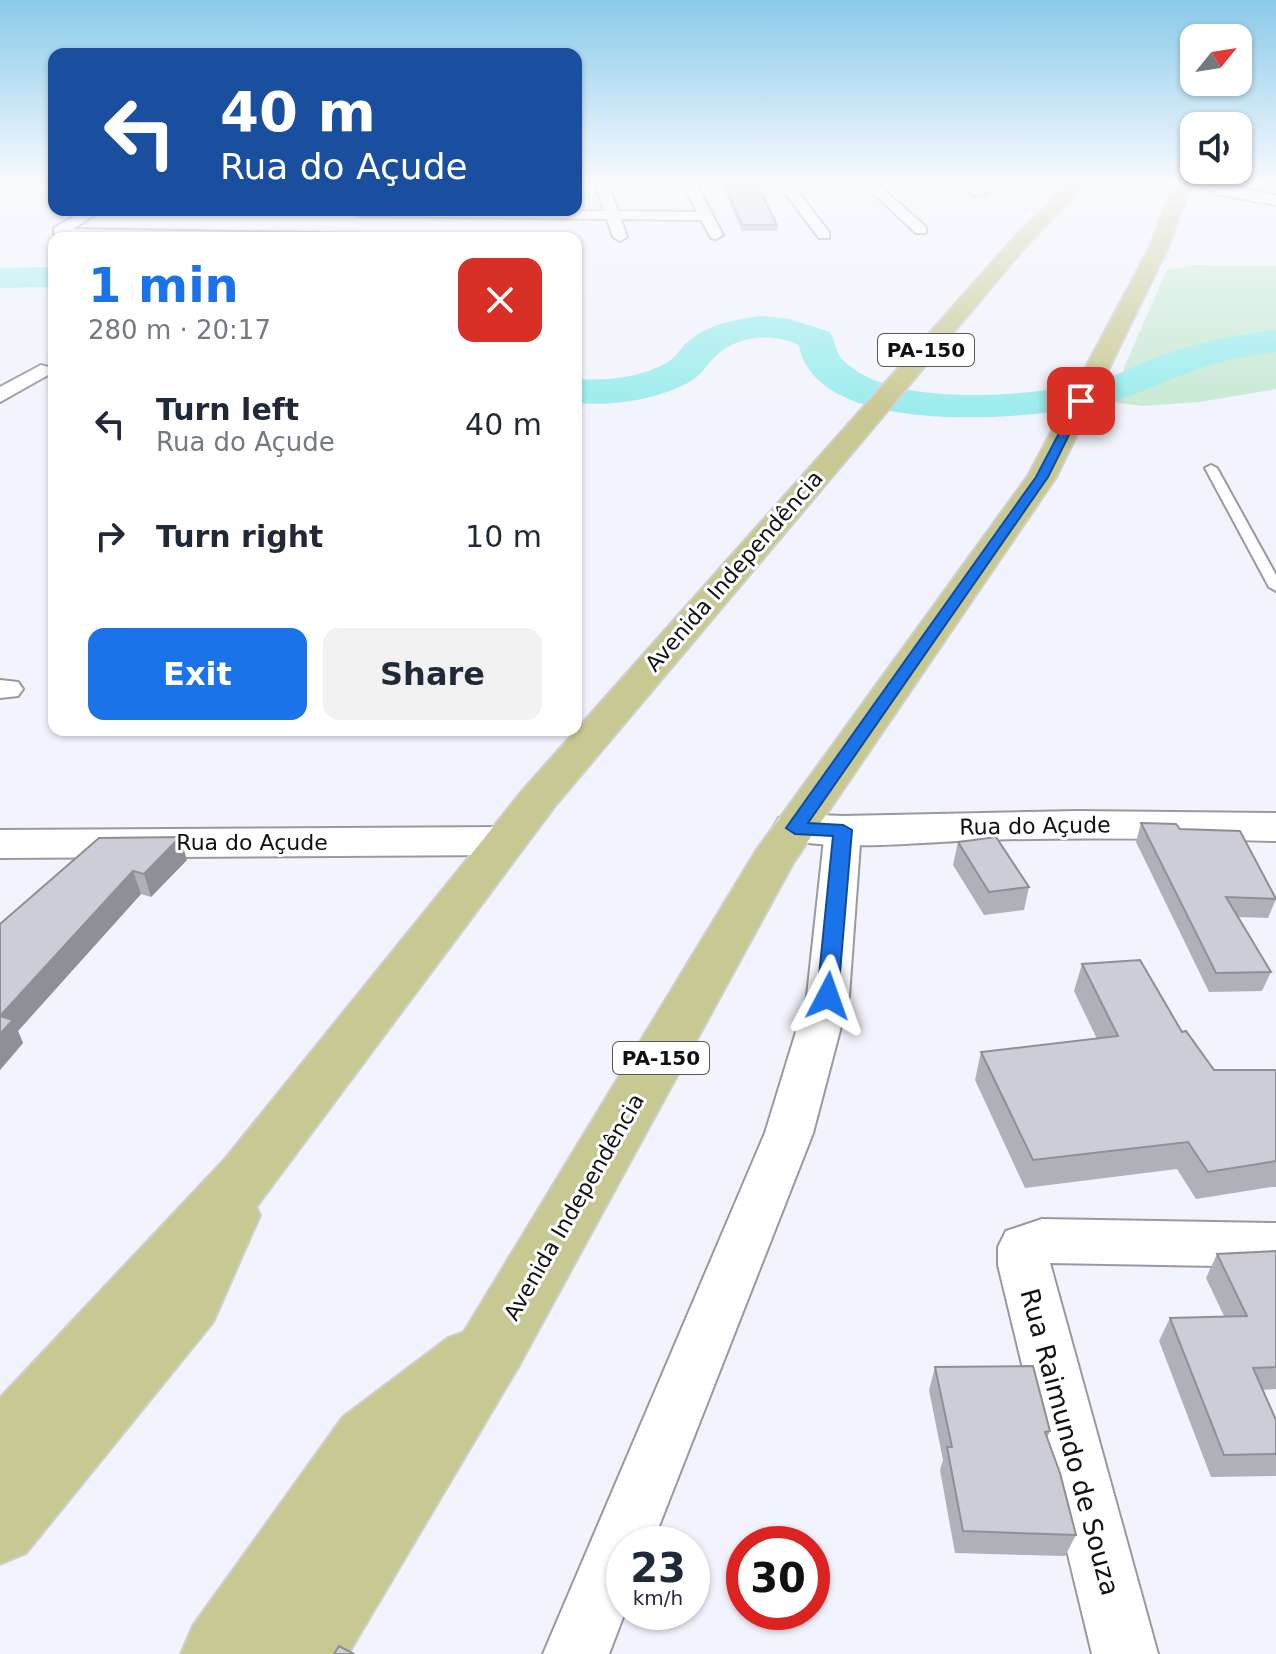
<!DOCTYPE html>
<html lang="en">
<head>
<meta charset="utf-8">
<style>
  body { margin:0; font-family:"DejaVu Sans",sans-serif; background:#f2f2f3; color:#1f2937; height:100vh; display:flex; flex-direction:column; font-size:30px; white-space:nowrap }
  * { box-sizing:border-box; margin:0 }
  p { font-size:26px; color:#747a83 }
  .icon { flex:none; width:44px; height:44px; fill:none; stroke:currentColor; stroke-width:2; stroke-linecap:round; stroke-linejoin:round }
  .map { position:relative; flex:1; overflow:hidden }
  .sheet { position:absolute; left:48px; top:232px; width:534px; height:504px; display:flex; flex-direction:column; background:#fff; border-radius:16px; box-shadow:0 2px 6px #0004 }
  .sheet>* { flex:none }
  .top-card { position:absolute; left:48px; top:48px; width:534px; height:168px; border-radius:16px; box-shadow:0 2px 6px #0004; background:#1a4fa0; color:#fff; overflow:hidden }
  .needle { width:52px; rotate:60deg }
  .controls { position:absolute; left:1180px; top:24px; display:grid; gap:16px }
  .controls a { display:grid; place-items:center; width:72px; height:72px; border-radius:16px; background:#fff; box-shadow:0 2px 6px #0004; font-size:40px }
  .speed { position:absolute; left:606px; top:1526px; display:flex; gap:16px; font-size:40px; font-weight:700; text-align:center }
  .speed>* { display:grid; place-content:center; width:104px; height:104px; border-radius:50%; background:#fff; box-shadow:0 2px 6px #0004; line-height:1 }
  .speed small { font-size:20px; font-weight:400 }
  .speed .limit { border:12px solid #d22; background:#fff; color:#111 }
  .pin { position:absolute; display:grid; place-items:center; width:68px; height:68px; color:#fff; margin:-34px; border-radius:16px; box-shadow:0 4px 12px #0006 }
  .me { position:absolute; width:88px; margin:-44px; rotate:4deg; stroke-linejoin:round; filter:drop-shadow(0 0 6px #0008) }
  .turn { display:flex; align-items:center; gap:28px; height:168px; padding:0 40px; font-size:36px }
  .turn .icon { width:104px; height:104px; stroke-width:2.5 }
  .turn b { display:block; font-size:56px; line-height:68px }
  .round { display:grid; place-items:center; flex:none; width:84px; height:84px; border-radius:16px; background:#f2f2f3 }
  .summary { display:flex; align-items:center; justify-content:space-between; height:136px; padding:0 40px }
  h1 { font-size:48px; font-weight:600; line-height:60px; color:#1a73e8 }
  .button { display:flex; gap:16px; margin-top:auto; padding:16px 40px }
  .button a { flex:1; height:92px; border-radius:16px; background:#1a73e8; color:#fff; font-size:32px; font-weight:600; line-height:92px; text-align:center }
  .button a+a { background:#f2f2f3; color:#1f2937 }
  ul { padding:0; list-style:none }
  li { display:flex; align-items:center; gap:24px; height:112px; padding:0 40px }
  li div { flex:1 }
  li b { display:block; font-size:30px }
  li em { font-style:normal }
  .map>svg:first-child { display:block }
  .green { fill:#c6e9d2 }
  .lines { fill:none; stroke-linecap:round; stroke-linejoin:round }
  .river { fill:#9beced; fill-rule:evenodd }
  .service-casing { stroke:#9999a1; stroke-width:4 }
  .minor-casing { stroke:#9999a1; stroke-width:4 }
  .tertiary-casing { stroke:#9999a1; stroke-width:4 }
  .primary-casing { stroke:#cfcfd0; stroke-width:4 }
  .service { fill:#fff; fill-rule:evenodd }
  .minor { fill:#fff; fill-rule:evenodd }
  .tertiary { fill:#fff; fill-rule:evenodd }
  .primary { fill:#c8c892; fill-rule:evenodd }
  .wall { fill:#afb0b8 }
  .shaded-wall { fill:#8f9096 }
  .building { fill:#cccdd6; stroke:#8f9096; stroke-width:2 }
  .route { fill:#1a73e8; stroke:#114b97; stroke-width:2 }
  .labels { text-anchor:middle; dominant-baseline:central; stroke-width:6; stroke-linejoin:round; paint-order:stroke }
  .shield { fill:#fff; stroke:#58585a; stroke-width:2 }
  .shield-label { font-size:20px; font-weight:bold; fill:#111114 }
  .street-label { font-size:22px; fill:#111114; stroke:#fff }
  .near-street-label { font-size:26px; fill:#111114; stroke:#fff }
</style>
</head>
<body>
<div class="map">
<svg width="1276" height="1654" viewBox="0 0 1276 1654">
  <rect width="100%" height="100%" fill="#f2f3fc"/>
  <path class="green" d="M 1194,265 L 1276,266 L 1276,389 L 1199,402 L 1142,406 L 1114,402 L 1125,365 L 1167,270 Z"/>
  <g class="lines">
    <path class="river" d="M 54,267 L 54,287 L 0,288 L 0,268 Z
      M 761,316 L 790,319 L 830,332 C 836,341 835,352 842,359 C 890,411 1039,396 1101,380 C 1121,374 1138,364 1158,357 C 1196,343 1236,334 1276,330 L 1276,352 C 1245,355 1216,362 1187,373 C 1157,384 1132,398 1101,404 C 1034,419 816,441 799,345 C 773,333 739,335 717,355 C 707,363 703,374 691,381 C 658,400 613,406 576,403 L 576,379 C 606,381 641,378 668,362 C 678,356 681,346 690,340 C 709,324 737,319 761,316 Z"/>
    <g class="service-casing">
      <path id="service" d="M 1211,465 L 1217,468 L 1276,575 L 1276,591 L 1269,587 L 1205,468 Z"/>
    </g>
    <g class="minor-casing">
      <path id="minor" d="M 595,182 L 607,182 L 618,211 L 697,212 L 683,182 L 695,182 L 723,235 L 716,239 L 711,238 L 701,220 L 621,219 L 627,237 L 620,241 L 613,237 L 607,219 L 361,216 L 354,212 L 604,211 Z
        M 777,182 L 790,182 L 829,232 L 829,238 L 819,238 Z
        M 861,182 L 875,182 L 926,227 L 926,233 L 916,233 Z
        M 957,182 L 971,182 L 986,193 L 974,196 Z
        M 85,210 L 102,210 L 73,229 L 364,234 L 371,238 L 74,238 L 54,234 L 54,228 Z
        M 41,365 L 48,367 L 51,371 L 48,375 L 0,402 L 0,387 Z
        M 0,680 L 18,682 L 23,689 L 18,696 L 0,698 Z
        M 843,819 L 856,822 L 861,830 L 849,996 L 813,1133 L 652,1544 L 624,1544 L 625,1612 L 609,1654 L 543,1654 L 765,1133 L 807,996 L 825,830 L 830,822 Z
        M 1042,1219 L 1276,1223 L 1276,1267 L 1050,1263 L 1158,1654 L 1092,1654 L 998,1265 L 998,1247 L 1006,1231 Z"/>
    </g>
    <g class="tertiary-casing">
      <path id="tertiary" d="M 1197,182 C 1223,182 1250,191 1276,195 L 1276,205 L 1216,194 Z
        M 1077,811 L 1276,813 L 1276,841 C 1178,839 1080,837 981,840 C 921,842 837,852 779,838 L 773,828 L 779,818 L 795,814 L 843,816 Z
        M 505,827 L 521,831 L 527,841 L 521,851 L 505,855 L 0,858 L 0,830 Z"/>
    </g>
    <g class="primary-casing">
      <path id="primary" d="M 1070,182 L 1087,182 L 1026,246 L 554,807 L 256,1207 L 260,1215 L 213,1322 L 26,1553 L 0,1564 L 0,1398 L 225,1159 L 524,789 L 1014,238 Z
        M 1175,182 L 1191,182 L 1168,247 L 1056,477 L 793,863 L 518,1367 L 348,1654 L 181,1654 L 193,1626 L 343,1417 L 448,1338 L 464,1332 L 756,851 L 1028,476 L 1150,247 Z"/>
    </g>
    <use href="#service" class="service"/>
    <use href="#minor" class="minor"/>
    <use href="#tertiary" class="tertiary"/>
    <use href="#primary" class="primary"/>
  </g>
  <path class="wall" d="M 708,182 L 759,182 L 756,183 L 777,225 L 777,231 L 742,231 L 722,184 L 709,184 Z
    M 1141,823 L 1180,829 L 1276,899 L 1268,918 L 1238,917 L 1271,972 L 1262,991 L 1209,992 L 1136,842 Z
    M 99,838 L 187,860 L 151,897 L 141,894 L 18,1031 L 23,1043 L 0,1070 L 0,924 Z
    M 958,842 L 1029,887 L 1024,910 L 984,915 L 953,865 Z
    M 1082,964 L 1182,1032 L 1214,1070 L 1276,1070 L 1276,1187 L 1271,1187 L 1196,1199 L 1177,1169 L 1025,1188 L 975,1080 L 981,1052 L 1097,1039 L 1074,991 Z
    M 1276,1251 L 1276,1389 L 1263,1390 L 1276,1420 L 1276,1476 L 1211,1477 L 1159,1341 L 1170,1318 L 1224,1316 L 1206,1278 L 1217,1254 Z
    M 935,1367 L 1050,1431 L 1047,1438 L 1076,1535 L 1065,1556 L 955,1553 L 940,1470 L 943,1460 L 929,1390 Z"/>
  <path class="shaded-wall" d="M 180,837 L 187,860 L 151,897 L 144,874 Z
    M 133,871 L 141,894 L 18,1031 L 23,1043 L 0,1070 L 0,1016 Z"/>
  <path class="building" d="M 724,182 L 756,182 L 777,225 L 742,225 Z
    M 1141,823 L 1176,824 L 1180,829 L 1240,831 L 1276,899 L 1226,897 L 1271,972 L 1216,973 Z
    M 180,837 L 144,874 L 133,871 L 0,1016 L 0,924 L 99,838 Z
    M 996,837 L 1029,887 L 989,892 L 958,842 Z
    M 1140,960 L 1182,1032 L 1186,1031 L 1214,1070 L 1276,1070 L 1276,1161 L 1208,1172 L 1188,1142 L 1033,1160 L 981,1052 L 1118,1036 L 1082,964 Z
    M 0,1016 L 13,1020 L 0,1034 Z
    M 1276,1251 L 1276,1367 L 1253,1368 L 1276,1420 L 1276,1454 L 1224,1455 L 1170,1318 L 1247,1316 L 1217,1254 Z
    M 1033,1366 L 1050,1431 L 1045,1432 L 1060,1473 L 1076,1535 L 963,1531 L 947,1447 L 952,1447 L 935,1367 Z
    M 339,1646 L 354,1654 L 334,1654 Z"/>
  <linearGradient id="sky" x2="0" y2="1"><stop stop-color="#89caea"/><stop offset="0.44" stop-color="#f9fafe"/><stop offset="1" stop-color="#f9fafe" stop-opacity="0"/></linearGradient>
  <rect width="1276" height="414" fill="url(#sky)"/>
  <path class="route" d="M 1081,398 L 1086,401 L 1048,477 L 808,823 L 843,825 L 852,830 L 838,996 L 835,1001 L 820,1001 L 817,996 L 833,836 L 795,834 L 786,828 L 1036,477 L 1076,401 Z"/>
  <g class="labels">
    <g class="shield">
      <rect x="878" y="334" width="96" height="32" rx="6"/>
      <rect x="613" y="1042" width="96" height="32" rx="6"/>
    </g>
    <g class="shield-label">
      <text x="926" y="350">PA-150</text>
      <text x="661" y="1058">PA-150</text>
    </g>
    <g class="street-label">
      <text transform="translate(734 571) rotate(-49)">Avenida Independência</text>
      <text transform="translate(1035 826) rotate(-1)">Rua do Açude</text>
      <text x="252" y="842">Rua do Açude</text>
      <text transform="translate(574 1207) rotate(-60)">Avenida Independência</text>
    </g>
    <g class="near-street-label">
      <text transform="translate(1070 1442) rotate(75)">Rua Raimundo de Souza</text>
    </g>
  </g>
</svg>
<div class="controls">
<a><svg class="needle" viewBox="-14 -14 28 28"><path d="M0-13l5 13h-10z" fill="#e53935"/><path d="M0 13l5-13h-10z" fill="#747a83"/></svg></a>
<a><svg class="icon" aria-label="sound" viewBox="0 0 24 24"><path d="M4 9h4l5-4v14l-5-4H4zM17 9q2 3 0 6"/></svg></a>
</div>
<div class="speed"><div>23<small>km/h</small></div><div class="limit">30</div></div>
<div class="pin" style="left:1081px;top:401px;background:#d93025"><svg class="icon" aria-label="arrive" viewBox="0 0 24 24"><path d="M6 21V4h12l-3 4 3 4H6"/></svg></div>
<svg class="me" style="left:828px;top:996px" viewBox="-20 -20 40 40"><path d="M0-17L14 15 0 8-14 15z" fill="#1a73e8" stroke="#fff" stroke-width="4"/></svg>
<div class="top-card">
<div class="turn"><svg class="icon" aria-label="left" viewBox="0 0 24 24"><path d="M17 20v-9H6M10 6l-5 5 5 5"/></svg><div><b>40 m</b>Rua do Açude</div></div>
</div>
<section class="sheet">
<div class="summary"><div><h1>1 min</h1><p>280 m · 20:17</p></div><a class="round" style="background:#d93025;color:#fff"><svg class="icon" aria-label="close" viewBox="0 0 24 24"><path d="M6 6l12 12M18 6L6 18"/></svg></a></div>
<ul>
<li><svg class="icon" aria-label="left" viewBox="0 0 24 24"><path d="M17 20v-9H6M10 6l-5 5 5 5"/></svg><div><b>Turn left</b><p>Rua do Açude</p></div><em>40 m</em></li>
<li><svg class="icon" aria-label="right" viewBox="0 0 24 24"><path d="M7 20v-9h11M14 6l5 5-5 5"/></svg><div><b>Turn right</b></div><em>10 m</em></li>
</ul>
<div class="button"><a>Exit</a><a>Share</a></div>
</section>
</div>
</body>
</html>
